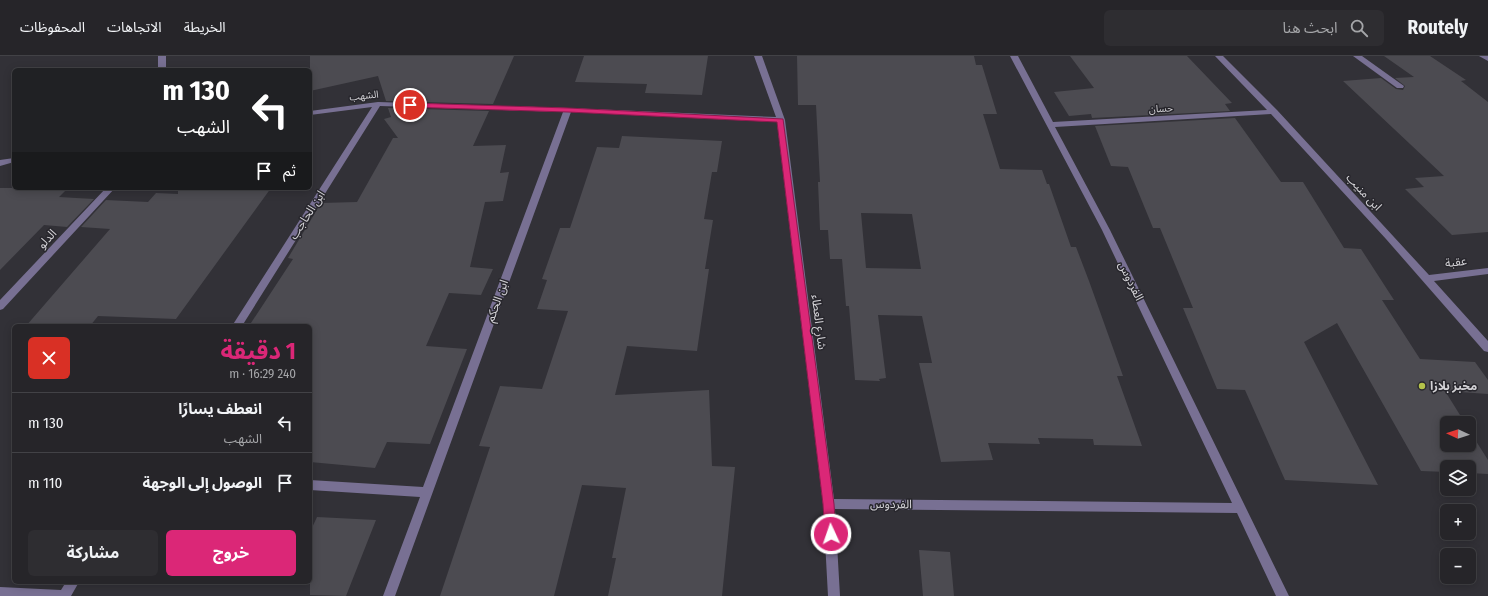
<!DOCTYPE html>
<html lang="ar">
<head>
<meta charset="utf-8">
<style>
  body { margin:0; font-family:"Fira Sans Condensed","Noto Sans Arabic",sans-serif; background:#2e2d31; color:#f1f3f6; direction:rtl; height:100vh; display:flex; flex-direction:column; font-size:15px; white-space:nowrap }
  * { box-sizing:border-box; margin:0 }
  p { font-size:13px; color:#a4a5a8 }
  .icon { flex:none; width:22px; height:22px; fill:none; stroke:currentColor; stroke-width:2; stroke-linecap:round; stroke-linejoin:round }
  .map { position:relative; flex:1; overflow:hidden; direction:ltr }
  .sheet { position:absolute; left:12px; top:268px; width:300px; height:260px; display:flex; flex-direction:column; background:#262529; border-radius:6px; box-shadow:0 2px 10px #0003,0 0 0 1px #424246; direction:rtl }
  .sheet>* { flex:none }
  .banner { position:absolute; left:12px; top:12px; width:300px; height:122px; border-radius:6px; box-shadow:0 2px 10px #0003,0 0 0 1px #424246; direction:rtl; background:#202124; color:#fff; overflow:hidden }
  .needle { width:26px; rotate:273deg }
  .buttons { position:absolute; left:1440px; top:360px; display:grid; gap:8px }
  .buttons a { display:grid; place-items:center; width:36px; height:36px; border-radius:6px; background:#262529; box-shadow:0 2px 10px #0003,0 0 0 1px #424246; font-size:20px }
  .pin { position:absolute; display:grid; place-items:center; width:34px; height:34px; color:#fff; margin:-17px; border:2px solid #fff; border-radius:50%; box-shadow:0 1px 4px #0007 }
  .me { position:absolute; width:44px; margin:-22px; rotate:357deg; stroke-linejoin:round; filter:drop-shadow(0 0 3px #0008) }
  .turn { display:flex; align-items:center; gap:14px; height:84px; padding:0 16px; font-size:18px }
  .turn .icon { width:52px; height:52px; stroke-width:2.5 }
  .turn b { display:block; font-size:28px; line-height:34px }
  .then { display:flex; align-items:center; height:38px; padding:0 16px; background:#0003; gap:8px; font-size:15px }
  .round { display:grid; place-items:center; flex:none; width:42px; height:42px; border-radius:6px; background:#2e2d31 }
  .head { display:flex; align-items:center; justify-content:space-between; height:68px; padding:0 16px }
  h1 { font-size:24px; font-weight:700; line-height:30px; color:#db2777 }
  .action { display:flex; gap:8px; margin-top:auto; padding:8px 16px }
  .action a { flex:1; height:46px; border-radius:6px; background:#db2777; color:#fff; font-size:16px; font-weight:700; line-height:46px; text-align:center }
  .action a+a { background:#2e2d31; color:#f1f3f6 }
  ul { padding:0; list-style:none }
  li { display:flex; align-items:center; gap:12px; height:60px; padding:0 16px; border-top:1px solid #424246 }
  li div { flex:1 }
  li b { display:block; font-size:15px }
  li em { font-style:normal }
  header { display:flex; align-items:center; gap:24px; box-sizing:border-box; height:56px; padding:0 20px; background:#262529; border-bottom:1px solid #424246 }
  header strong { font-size:19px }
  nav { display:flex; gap:22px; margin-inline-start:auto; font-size:14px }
  .search { width:280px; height:36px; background:#2e2d31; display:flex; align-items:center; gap:10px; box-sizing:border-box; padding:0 14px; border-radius:6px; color:#a4a5a8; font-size:15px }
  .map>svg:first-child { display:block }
  .building { fill:#4c4b51; fill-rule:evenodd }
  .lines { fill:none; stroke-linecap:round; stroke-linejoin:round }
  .minor { fill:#787093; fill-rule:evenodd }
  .route { fill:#db2777; stroke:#8e194d }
  .poi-dot { fill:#b4c24a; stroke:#28272d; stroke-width:1.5 }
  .labels { text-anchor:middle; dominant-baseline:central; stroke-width:3; stroke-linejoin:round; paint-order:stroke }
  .far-street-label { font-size:10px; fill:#d3d2d6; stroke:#28272d }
  .street-label { font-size:12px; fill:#d3d2d6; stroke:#28272d }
  .poi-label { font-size:12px; font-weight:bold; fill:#d3d2d6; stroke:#28272d; text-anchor:start }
</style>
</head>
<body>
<header>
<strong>Routely</strong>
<div class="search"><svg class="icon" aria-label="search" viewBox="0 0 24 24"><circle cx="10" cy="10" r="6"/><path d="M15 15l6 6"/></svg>ابحث هنا</div>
<nav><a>الخريطة</a><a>الاتجاهات</a><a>المحفوظات</a></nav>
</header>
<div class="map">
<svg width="1488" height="540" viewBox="0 0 1488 540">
  <rect width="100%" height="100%" fill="#323137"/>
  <path class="building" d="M 310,0 L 514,0 L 493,48 L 386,45 L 378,20 L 310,35 Z
    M 584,0 L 708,0 L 702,39 L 645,37 L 647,28 L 575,26 Z
    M 797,0 L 974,0 L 976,9 L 982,9 L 997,58 L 983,58 L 1000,113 L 1042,114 L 1047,128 L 1049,128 L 1071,191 L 1076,191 L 1089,225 L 1123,320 L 1117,320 L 1142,390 L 1094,389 L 1093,383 L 1038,382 L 1040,388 L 988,387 L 993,404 L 941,406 L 919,307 L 932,307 L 922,260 L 878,259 L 886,322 L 879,323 L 880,325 L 855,324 L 849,250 L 846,250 L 842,203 L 830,203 L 828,174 L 820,174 L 818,126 L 820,126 L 816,49 L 798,49 ZM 861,157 L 912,158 L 921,213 L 866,212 Z
    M 1070,0 L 1187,0 L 1232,47 L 1225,48 L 1230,55 L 1092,62 L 1091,58 L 1069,60 L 1054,36 L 1094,32 Z
    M 1384,0 L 1430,0 L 1466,24 L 1461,25 L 1488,46 L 1488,176 L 1452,179 L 1405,133 L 1424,131 L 1415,122 L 1444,120 L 1343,25 L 1381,22 L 1396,33 L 1403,34 L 1405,30 L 1395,22 L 1414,21 Z
    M 388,52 L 489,55 L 473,90 L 506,89 L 500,117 L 509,116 L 503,145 L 485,146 L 470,211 L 493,213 L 481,239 L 449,237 L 426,290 L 467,293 L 430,388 L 387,386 L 375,412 L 310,406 L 310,270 L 249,270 L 293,203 L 288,202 L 321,147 L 357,146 L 393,82 L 398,82 L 384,63 L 391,61 Z
    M 1235,62 L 1281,126 L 1303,126 L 1344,192 L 1361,193 L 1394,244 L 1382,244 L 1420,303 L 1475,306 L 1488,324 L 1488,338 L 1445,335 L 1465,367 L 1447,367 L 1447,389 L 1469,389 L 1469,374 L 1488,404 L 1488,418 L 1469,417 L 1469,411 L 1447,411 L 1447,416 L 1421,415 L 1337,267 L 1304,286 L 1378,429 L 1285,424 L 1245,334 L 1217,333 L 1183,252 L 1193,252 L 1160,172 L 1153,172 L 1128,111 L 1111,110 L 1095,70 Z
    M 622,80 L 722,85 L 717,116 L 712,116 L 704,163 L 713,164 L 705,213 L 709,213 L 697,295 L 627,290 L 615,339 L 709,334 L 712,410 L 735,411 L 722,540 L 608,540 L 616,502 L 612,502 L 626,432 L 582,429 L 554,540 L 440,540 L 490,391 L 479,390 L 500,330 L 542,333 L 568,255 L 537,253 L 547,224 L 542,223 L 560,172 L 570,172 L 597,91 L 619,92 Z
    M 0,132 L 68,132 L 59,141 L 94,143 L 67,171 L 44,169 L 0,214 Z
    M 178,132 L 271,132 L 176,263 L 98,260 L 90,270 L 26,270 L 110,173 L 81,171 L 106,144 L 148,146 L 156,137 L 178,138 Z
    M 317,461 L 376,464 L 346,540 L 310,539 L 310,476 Z
    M 919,494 L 950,496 L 954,540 L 923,540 Z"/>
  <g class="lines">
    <path class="minor" d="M 158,0 L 166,0 L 166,14 L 158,14 Z
      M 754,0 L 762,0 L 785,64 L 834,443 L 1232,447 L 1102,174 L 1010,0 L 1018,0 L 1053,66 L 1267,54 L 1215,0 L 1223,0 L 1277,54 L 1429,219 L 1488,212 L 1488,218 L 1434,225 L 1488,285 L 1488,296 L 1484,295 L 1386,183 L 1271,58 L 1055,71 L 1110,174 L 1289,540 L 1276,540 L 1237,457 L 835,453 L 840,540 L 828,540 L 823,448 L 777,66 L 571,56 L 395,540 L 383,540 L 420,441 L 310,434 L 310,424 L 423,431 L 563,56 L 380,50 L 242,270 L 232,270 L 372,51 L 310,59 L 310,55 L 378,46 L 568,52 L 776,61 Z
      M 1353,0 L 1362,0 L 1404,30 L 1403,32 L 1397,32 Z
      M 1479,0 L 1488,0 L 1488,5 Z
      M 14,102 L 14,106 L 0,110 L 0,104 Z
      M 106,132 L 115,132 L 3,253 L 0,254 L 0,244 Z
      M 66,526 L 79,526 L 71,540 L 0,540 L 0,531 L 61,534 Z"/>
  </g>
  <path class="route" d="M 410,47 L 568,52 L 783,63 L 834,448 L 836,478 L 835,482 L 831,484 L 827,482 L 825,478 L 823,448 L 777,66 L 568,56 L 407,51 L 406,49 Z"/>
  <circle class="poi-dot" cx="1422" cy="330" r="4"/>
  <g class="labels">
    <g class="far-street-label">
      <text transform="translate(364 40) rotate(-6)">الشهب</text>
      <text transform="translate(1161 53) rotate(-3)">حسان</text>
    </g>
    <g class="street-label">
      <text transform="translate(1364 136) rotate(47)">ابن منيب</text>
      <text transform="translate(307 159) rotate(-57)">ابن الحاجب</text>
      <text transform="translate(47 183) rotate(-47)">الدلو</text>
      <text transform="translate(1456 206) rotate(-7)">عقبة</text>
      <text transform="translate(1131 225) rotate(64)">الفردوس</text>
      <text transform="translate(497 245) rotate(-70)">ابن الحكم</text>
      <text transform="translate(819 266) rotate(83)">شارع العطاء</text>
      <text transform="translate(891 448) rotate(1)">الفردوس</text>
    </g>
    <g class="poi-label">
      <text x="1430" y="330">مخبز بلازا</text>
    </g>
  </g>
</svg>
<div class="buttons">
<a><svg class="needle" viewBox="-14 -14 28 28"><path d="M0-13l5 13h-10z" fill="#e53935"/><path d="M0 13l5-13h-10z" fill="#a4a5a8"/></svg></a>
<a><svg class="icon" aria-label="layers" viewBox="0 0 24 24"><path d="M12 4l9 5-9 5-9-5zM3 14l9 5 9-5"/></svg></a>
<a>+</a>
<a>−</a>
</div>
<div class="pin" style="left:410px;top:49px;background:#d93025"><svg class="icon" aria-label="arrive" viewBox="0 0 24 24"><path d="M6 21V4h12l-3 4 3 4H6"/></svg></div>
<svg class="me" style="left:831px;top:478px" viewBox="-20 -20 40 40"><circle r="17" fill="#db2777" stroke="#fff" stroke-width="3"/><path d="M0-11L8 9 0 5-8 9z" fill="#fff"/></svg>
<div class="banner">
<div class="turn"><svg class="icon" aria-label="left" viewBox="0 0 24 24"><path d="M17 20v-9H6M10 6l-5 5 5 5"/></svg><div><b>130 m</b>الشهب</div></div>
<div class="then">ثم<svg class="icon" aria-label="arrive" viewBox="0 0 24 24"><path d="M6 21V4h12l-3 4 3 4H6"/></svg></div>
</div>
<section class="sheet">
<div class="head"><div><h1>1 دقيقة</h1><p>240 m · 16:29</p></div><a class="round" style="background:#d93025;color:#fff"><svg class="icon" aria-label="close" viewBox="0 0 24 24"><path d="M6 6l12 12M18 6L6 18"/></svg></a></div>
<ul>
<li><svg class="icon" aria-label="left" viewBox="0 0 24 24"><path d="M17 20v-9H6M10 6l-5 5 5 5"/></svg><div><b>انعطف يسارًا</b><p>الشهب</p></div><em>130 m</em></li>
<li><svg class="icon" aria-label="arrive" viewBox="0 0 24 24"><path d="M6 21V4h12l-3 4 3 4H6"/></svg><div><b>الوصول إلى الوجهة</b></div><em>110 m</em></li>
</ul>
<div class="action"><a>خروج</a><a>مشاركة</a></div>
</section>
</div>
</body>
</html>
